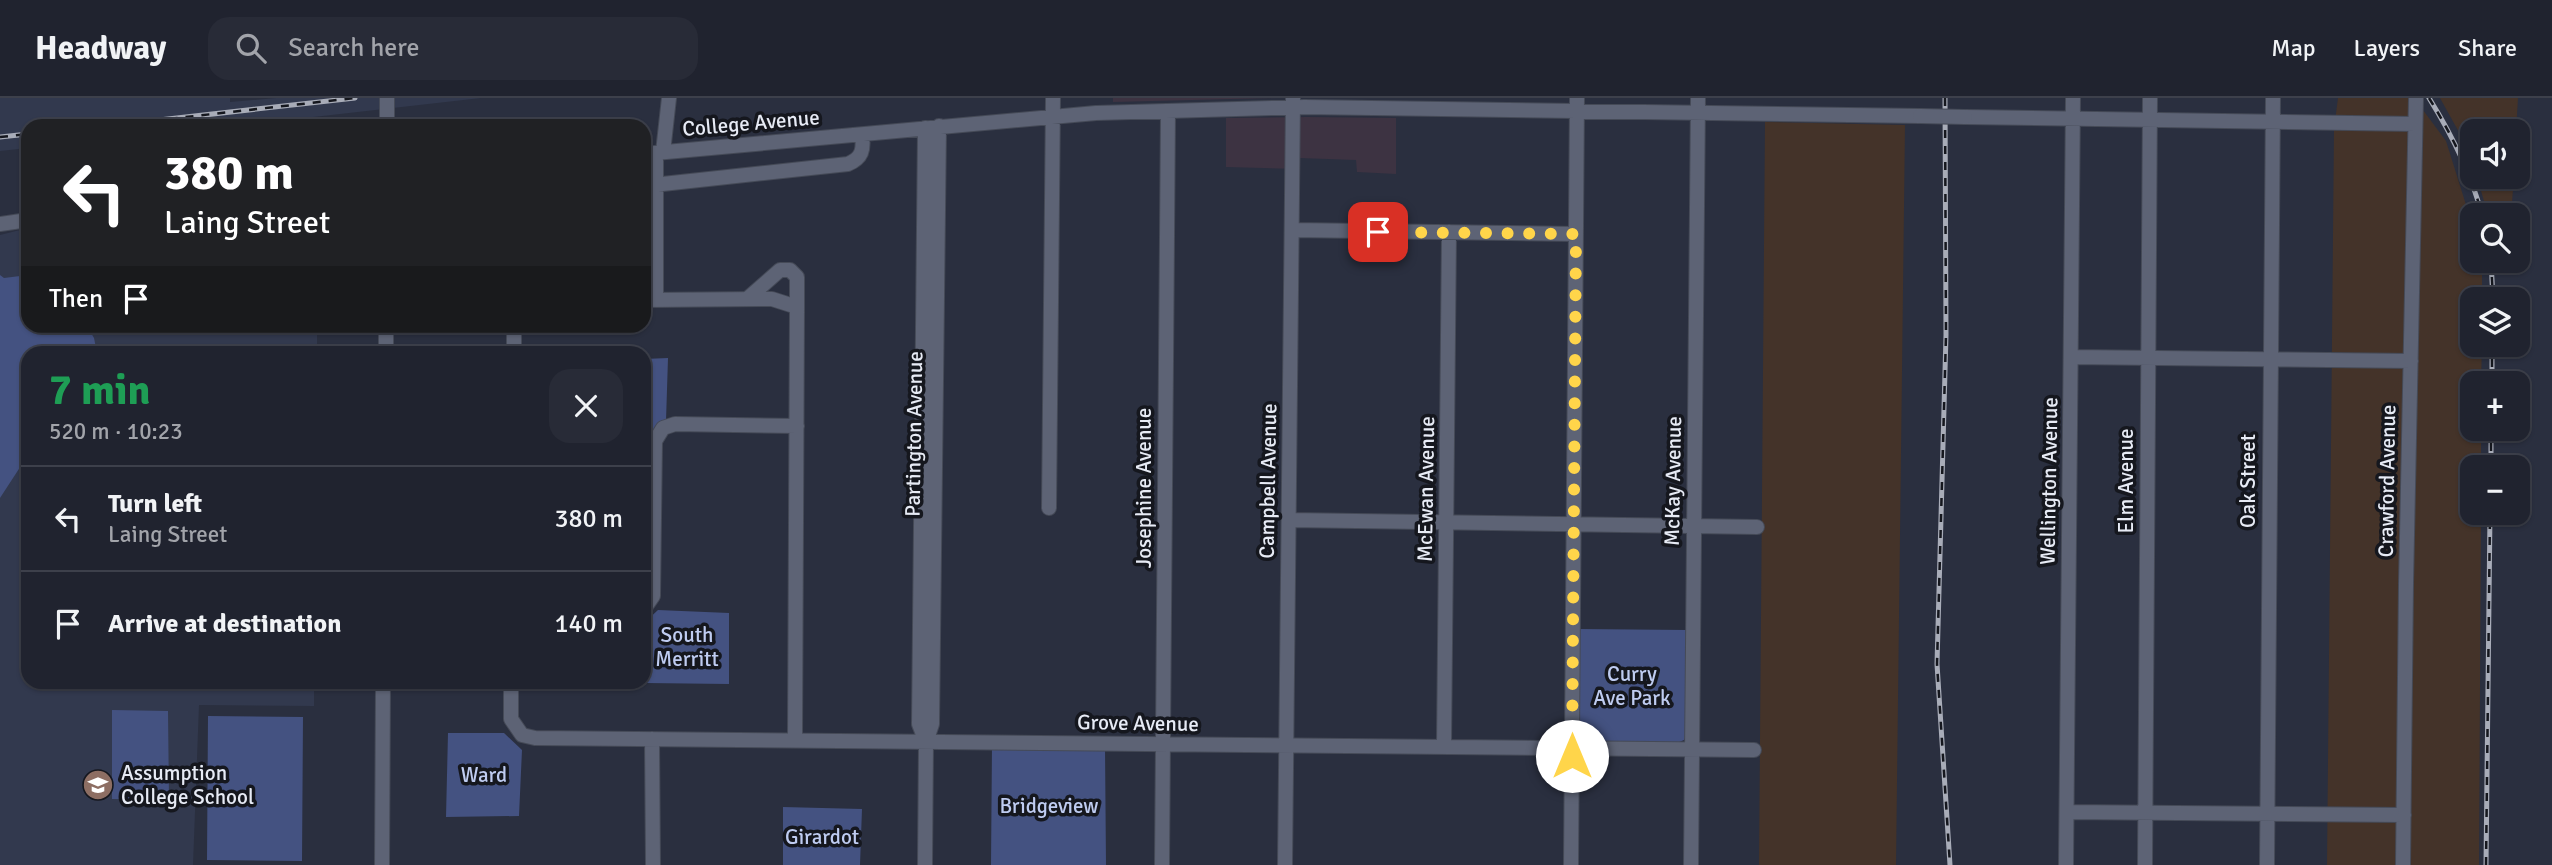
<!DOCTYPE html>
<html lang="en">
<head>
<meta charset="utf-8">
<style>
  body { margin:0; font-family:Signika,sans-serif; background:#282b37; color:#f1f3f6; height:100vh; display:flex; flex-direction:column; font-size:26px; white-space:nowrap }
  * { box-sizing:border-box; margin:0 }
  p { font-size:23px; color:#a2a4aa }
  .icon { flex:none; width:38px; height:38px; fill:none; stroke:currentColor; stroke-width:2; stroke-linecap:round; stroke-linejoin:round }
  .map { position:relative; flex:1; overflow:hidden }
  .panel { position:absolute; left:21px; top:248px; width:630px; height:343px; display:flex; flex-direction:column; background:#20232f; border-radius:21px; box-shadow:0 2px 5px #0004,0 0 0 2px #3d404b }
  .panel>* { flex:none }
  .hud { position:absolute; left:21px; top:21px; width:630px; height:214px; border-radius:21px; box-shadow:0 2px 5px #0004,0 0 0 2px #3d404b; background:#202124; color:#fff; overflow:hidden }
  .tools { position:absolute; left:2460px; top:21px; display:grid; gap:14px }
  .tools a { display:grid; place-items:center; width:70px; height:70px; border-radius:14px; background:#20232f; box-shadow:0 2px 5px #0004,0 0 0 2px #3d404b; font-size:35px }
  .pin { position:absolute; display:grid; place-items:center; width:60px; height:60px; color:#fff; margin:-30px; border-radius:14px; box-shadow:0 4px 10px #0006 }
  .me { position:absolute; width:77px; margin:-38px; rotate:0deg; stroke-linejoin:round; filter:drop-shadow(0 0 5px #0008) }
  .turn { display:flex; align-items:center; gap:24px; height:147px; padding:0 28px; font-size:32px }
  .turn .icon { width:91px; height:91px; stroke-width:2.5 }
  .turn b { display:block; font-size:49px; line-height:60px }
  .then { display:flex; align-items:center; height:66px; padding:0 28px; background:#0003; gap:14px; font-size:26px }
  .round { display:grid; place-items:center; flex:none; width:74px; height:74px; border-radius:21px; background:#282b37 }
  .summary { display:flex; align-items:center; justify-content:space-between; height:119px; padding:0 28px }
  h1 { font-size:42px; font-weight:700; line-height:52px; color:#1e9e55 }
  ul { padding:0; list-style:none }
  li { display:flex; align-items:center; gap:21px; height:105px; padding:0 28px; border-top:2px solid #3d404b }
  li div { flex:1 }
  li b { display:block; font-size:26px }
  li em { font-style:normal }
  header { display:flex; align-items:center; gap:42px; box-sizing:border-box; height:98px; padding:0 35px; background:#20232f; border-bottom:2px solid #3d404b }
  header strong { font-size:33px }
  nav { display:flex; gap:38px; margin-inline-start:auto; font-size:24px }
  .search { width:490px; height:63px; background:#282b37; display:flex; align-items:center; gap:18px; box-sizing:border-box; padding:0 24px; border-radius:21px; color:#a2a4aa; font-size:26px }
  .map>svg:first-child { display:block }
  .commercial { fill:#3d3342 }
  .industrial { fill:#443329 }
  .built { fill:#32394e }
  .green { fill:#445281 }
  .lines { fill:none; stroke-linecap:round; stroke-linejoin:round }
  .minor-casing { stroke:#454a57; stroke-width:16 }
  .minor { stroke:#5d6375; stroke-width:14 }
  .rail-casing { stroke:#a8acb8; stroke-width:5 }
  .rail { stroke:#15171e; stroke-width:2.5; stroke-dasharray:8; stroke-linecap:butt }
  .minor-bridge-casing { stroke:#454a57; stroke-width:16; stroke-linecap:butt }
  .minor-bridge { stroke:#5d6375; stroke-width:14 }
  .route { stroke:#ffd54a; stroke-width:12; stroke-dasharray:0 21.6 }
  .labels { text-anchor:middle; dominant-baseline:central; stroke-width:7; stroke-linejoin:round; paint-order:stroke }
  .street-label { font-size:21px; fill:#e7ebf5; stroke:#15171e }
  .park-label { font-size:21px; fill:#bfccf1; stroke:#15171e }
  .poi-label { font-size:21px; fill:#e7ebf5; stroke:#15171e; text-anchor:start }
</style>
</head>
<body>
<header>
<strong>Headway</strong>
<div class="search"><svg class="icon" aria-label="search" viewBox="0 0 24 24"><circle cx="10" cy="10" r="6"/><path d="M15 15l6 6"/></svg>Search here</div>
<nav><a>Map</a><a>Layers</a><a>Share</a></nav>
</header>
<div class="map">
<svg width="2552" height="767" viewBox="0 0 2552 767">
  <rect width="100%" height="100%" fill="#2a2f3f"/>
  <path class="commercial" d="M 1113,0 L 1276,0 L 1113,4 Z
    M 1307,19 L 1396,20 L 1396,76 L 1357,74 L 1356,62 L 1299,60 L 1299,71 L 1226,69 L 1226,20 Z"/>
  <path class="industrial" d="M 2338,0 L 2414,0 L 2446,43 L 2473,129 L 2473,163 L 2482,163 L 2482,201 L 2473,201 L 2473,247 L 2482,247 L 2481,285 L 2473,285 L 2473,331 L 2481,331 L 2481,369 L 2473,369 L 2473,415 L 2481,415 L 2479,767 L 2327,767 L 2334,31 Z
    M 2440,0 L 2518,0 L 2516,33 L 2473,33 L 2473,67 L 2465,45 Z
    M 1765,24 L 1905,27 L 1896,767 L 1759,767 Z
    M 2477,79 L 2514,79 L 2511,117 L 2488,117 Z"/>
  <path class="built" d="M 0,0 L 230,0 L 230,4 L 276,0 L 481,0 L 233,28 L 28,28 L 28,50 L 0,53 Z
    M 28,130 L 28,228 L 317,228 L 317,255 L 28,256 L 28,584 L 314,585 L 314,608 L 199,607 L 193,767 L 0,767 L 0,137 Z"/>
  <path class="green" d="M 0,177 L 4,180 L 28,177 L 28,228 L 87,228 L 94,240 L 97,255 L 28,256 L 28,357 L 0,400 Z
    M 668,260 L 666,323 L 652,338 L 644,338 L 644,261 Z
    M 658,512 L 729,515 L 729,586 L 645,585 L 644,525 Z
    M 1577,531 L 1688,532 L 1687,636 L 1684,642 L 1677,645 L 1586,643 L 1578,640 Z
    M 112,612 L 168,613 L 169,702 L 112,701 Z
    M 208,618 L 303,619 L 302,763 L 207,762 Z
    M 448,635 L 504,635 L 522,652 L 519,718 L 446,719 Z
    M 992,647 L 1105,649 L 1106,767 L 991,767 Z
    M 783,709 L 862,711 L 860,767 L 783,767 Z"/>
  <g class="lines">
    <g class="minor-casing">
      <path id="minor" d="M 1965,19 L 2415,26
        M 387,28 L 387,0
        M 925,30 L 919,626 L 926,644
        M 663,54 L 669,0
        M 644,56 L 1096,15 L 1304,9 L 1920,18
        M 644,88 L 848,66 C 862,60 864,52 862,37
        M 0,126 L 28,122
        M 1292,132 L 1576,136
        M 644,202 L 772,201 L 797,209 L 797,179 L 790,172 L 780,172 L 747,201
        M 656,202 L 656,55
        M 386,256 L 386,228
        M 514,256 L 514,228
        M 2071,259 L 2411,263
        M 1049,410 L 1053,0
        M 1289,422 L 1757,429
        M 644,511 L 653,498 L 655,343 L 663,330 L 675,326 L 797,328
        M 511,584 L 511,621 L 522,637 L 535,640 L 1754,652
        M 652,641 L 653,767
        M 795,642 L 797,209
        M 1444,649 L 1449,134
        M 2067,714 L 2404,717
        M 382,767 L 383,584
        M 925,767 L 926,644 L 932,626 L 939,28
        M 1162,767 L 1168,13
        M 1285,767 L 1293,1
        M 1571,767 L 1577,0
        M 1691,767 L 1698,0
        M 2066,767 L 2073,0
        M 2145,767 L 2150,0
        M 2267,767 L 2273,0
        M 2403,767 L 2406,486 L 2416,0"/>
    </g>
    <use href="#minor" class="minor"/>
    <g class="rail-casing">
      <path id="rail" d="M 1945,0 L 1946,237 L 1937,566 L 1950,767
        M 2429,0 C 2452,37 2471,75 2482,117
        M 106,28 L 355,0
        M 0,39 L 28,36
        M 2491,163 L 2493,201
        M 2492,285 L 2492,247
        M 2491,369 L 2491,331
        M 2486,767 L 2490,415"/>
    </g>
    <use href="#rail" class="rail"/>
    <g class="minor-bridge-casing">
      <path id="minor-bridge" d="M 1920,18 L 1965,19"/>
    </g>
    <use href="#minor-bridge" class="minor-bridge"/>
  </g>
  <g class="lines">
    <path class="route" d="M 1378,134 L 1576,136 L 1572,658"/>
  </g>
  <defs>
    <g id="school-disc" transform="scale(1.575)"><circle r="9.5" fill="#8d6e63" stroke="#15171e"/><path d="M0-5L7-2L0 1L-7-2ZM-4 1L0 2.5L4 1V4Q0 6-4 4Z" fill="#fff"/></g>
  </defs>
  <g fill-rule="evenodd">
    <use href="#school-disc" x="98" y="687"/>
  </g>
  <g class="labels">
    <g class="street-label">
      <text transform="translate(751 25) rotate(-5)">College Avenue</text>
      <text transform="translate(914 336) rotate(-89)">Partington Avenue</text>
      <text transform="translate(1268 383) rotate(-89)">Campbell Avenue</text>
      <text transform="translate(1673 383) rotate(-89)">McKay Avenue</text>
      <text transform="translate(2049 383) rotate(-89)">Wellington Avenue</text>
      <text transform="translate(2126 383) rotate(-90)">Elm Avenue</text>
      <text transform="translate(2248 383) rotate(-90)">Oak Street</text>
      <text transform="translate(2387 383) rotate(-89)">Crawford Avenue</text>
      <text transform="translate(1144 390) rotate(-90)">Josephine Avenue</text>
      <text transform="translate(1426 391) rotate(-89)">McEwan Avenue</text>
      <text transform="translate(1138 625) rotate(1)">Grove Avenue</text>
    </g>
    <g class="park-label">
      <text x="687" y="537">South<tspan x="687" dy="24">Merritt</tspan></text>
      <text x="1632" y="576">Curry<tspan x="1632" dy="24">Ave Park</tspan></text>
      <text x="484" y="677">Ward</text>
      <text x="1049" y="708">Bridgeview</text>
      <text x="822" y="739">Girardot</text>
    </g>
    <g class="poi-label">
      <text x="121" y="675">Assumption<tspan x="121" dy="24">College School</tspan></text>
    </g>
  </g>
</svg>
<div class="tools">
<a><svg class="icon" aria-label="sound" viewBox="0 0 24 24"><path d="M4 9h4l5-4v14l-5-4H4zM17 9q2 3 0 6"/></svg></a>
<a><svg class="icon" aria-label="search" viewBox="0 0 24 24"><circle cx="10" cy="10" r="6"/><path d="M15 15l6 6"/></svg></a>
<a><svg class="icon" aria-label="layers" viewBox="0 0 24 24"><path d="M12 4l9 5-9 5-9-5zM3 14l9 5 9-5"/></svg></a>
<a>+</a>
<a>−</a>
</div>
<div class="pin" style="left:1378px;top:134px;background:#d93025"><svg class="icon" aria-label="arrive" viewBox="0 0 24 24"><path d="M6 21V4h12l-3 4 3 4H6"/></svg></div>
<svg class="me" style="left:1572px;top:658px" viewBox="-20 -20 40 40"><circle r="19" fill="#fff"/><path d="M0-13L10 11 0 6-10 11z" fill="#ffd54a"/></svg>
<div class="hud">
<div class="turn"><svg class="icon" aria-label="left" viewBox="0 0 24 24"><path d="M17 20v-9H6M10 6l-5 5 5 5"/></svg><div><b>380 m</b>Laing Street</div></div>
<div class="then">Then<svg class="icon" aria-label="arrive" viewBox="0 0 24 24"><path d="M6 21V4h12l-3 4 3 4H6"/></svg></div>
</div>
<section class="panel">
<div class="summary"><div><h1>7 min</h1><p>520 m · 10:23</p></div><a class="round"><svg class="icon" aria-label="close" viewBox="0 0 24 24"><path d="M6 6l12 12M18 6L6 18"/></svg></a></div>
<ul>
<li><svg class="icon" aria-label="left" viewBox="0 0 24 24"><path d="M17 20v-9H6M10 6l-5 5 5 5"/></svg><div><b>Turn left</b><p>Laing Street</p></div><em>380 m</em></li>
<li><svg class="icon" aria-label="arrive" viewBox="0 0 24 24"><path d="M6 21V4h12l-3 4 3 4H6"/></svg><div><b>Arrive at destination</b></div><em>140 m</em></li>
</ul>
</section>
</div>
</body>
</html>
